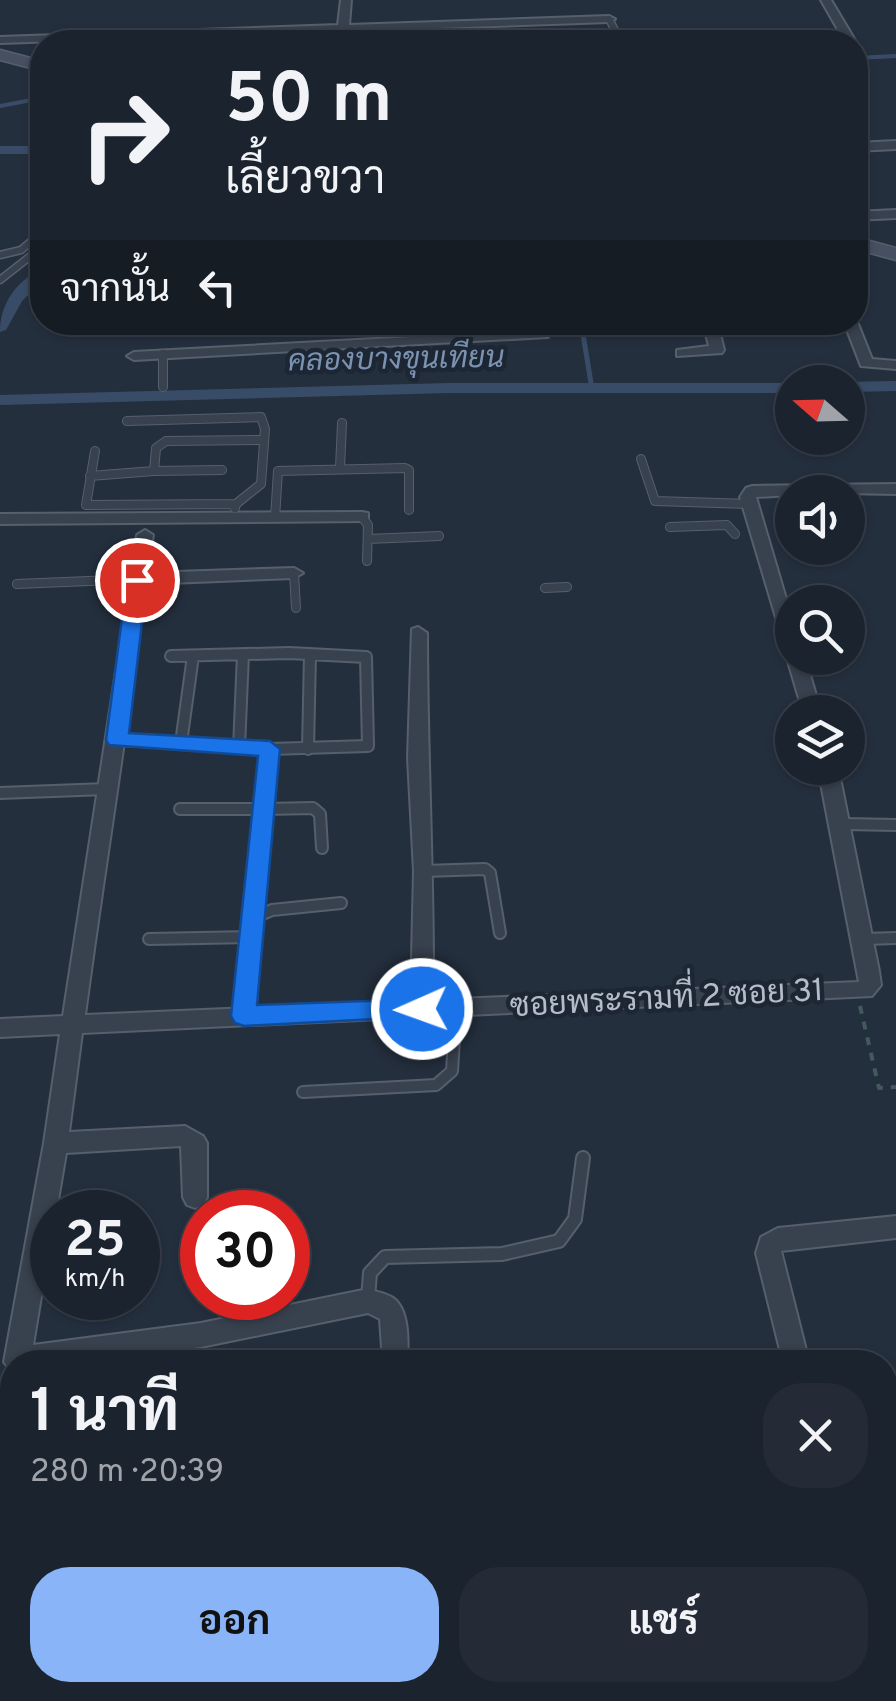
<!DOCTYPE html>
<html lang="th">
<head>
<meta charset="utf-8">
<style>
  body { margin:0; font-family:Overpass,Sarabun,sans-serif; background:#242b36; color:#f1f3f6; height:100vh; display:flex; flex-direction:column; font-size:38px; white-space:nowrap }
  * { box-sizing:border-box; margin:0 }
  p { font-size:32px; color:#a0a4aa }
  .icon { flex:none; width:55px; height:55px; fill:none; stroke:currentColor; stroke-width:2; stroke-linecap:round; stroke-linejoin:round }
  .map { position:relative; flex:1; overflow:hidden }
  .side { position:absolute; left:0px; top:1350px; width:898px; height:352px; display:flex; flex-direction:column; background:#1b232e; border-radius:40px 40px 0 0; box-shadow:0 2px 8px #0004,0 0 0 2px #39404a }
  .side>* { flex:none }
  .guide { position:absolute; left:30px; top:30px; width:838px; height:305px; border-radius:40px; box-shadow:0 2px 8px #0004,0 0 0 2px #39404a; background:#1b232e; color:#f1f3f6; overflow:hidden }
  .needle { width:65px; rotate:290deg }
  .fabs { position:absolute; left:775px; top:365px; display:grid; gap:20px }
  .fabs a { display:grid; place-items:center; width:90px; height:90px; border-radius:50%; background:#1b232e; box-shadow:0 2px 8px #0004,0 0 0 2px #39404a; font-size:50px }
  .speed { position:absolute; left:30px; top:1190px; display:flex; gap:20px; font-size:50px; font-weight:700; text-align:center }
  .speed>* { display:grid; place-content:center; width:130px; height:130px; border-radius:50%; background:#1b232e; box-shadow:0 2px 8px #0004,0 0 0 2px #39404a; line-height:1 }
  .speed small { font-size:25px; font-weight:400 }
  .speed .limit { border:15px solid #d22; background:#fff; color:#111 }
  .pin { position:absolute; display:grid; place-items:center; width:85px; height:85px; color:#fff; margin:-42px; border:5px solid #fff; border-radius:50%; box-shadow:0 2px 10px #0007 }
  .me { position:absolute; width:110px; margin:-55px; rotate:268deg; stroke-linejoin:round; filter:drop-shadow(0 0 8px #0008) }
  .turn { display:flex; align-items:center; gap:35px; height:210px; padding:0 30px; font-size:45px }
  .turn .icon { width:130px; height:130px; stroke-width:2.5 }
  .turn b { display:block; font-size:70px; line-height:85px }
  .then { display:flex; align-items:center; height:95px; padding:0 30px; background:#0003; gap:20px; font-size:38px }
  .round { display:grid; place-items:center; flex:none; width:105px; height:105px; border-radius:40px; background:#242b36 }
  .overview { display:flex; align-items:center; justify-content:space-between; height:170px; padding:0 30px }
  h1 { font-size:60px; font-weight:700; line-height:75px }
  .cta { display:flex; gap:20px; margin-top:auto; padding:20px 30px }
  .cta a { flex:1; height:115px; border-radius:40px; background:#8ab4f8; color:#111; font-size:40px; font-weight:700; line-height:115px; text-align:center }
  .cta a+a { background:#242b36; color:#f1f3f6 }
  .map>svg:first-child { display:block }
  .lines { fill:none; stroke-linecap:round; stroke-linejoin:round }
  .stream-far1 { stroke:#394c67; stroke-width:4 }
  .stream { stroke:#394c67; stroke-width:5 }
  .canal { fill:#394c67; fill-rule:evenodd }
  .lane-far3-casing { stroke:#565f6c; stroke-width:9 }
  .lane-far2-casing { stroke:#565f6c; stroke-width:10 }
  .lane-far1-casing { stroke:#565f6c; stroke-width:14 }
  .lane-casing { stroke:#565f6c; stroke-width:16 }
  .street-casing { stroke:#565f6c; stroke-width:4 }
  .secondary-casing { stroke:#565f6c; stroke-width:3 }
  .path { stroke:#44595c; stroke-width:4; stroke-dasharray:8 8; stroke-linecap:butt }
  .lane-far3 { stroke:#38414e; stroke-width:6 }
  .lane-far2 { stroke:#38414e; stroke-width:8 }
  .lane-far1 { stroke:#38414e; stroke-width:10 }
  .lane { stroke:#38414e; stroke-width:12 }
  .street { fill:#38414e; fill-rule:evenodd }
  .secondary { fill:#465061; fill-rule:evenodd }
  .route { fill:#1a73e8; stroke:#114b97; stroke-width:2.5 }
  .labels { text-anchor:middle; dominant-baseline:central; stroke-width:9; stroke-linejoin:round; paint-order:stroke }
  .far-water-label { font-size:30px; font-style:italic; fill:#7c92b1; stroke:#1d2633 }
  .street-label { font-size:32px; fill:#b4bcc9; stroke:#1d2633 }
</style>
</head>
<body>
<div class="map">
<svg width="896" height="1701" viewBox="0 0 896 1701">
  <rect width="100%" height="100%" fill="#242f3e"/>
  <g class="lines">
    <path class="stream-far1" d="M 855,58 L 896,56
      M 0,106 L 42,98
      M 38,277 L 42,277"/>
    <path class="stream" d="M 581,322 L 592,389"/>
    <path class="canal" d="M 0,146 L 42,146 L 42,154 L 0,154 Z
      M 42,269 L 42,282 L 22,301 L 6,330 L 0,332 C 0,304 16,281 42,269 Z
      M 896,381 L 896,391 L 848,392 L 846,382 Z
      M 449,383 L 792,383 L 792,393 L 449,393 L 0,405 L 0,395 Z"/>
    <g class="lane-far3-casing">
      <path id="lane-far3" d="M 609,19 L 618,36
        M 35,131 L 42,130
        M 0,255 L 21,250 L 34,239
        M 0,280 L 42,247"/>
    </g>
    <g class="lane-far2-casing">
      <path id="lane-far2" d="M 163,354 L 163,387
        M 127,421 L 261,417 L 265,429 L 261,484 L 236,504
        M 95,451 L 86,505 L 236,504 L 235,508
        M 641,459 L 655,501 L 750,504
        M 340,468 L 342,423
        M 154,471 L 222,470
        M 278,471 L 405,468 L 409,470 L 409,510
        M 90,476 L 154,471 L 156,448 L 166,441 L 263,440
        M 362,517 L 368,525 L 367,561
        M 275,518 L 278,471
        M 670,527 L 727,525 L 735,534
        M 368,539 L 439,536
        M 294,573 L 296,608
        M 17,584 L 137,579
        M 545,588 L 567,587"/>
    </g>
    <g class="lane-far1-casing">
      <path id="lane-far1" d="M 171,656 L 289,653 L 366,657 L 368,746 L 270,749
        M 193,656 L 181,743 L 270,749 L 265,809 L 313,808 L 320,814 L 322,848
        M 117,740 L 181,743
        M 239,748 L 243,654
        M 308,749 L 310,654
        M 0,793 L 106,789
        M 180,809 L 265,809 L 244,1015
        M 843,824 L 896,825
        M 424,871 L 485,869 L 490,873 L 500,933
        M 253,918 L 272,910 L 341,903
        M 149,939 L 252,937
        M 865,939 L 896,938
        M 303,1092 L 436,1085 L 452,1071 L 456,1009"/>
    </g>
    <g class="lane-casing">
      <path id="lane" d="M 368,1299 L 370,1273 L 385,1257 L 502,1254 L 559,1241 L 575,1219 L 583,1158
        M 0,1536 L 12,1537
        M 353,1690 L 353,1701
        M 174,1701 L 178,1690
        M 673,1701 L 711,1696"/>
    </g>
    <g class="street-casing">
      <path id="street" d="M 341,0 L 351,0 L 349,25 L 609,16 L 615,19 L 609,22 L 0,43 L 0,37 L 338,25 Z
        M 821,0 L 831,0 L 856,42 L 855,43 L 845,42 Z
        M 42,53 L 42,63 L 32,66 L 32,62 Z
        M 896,141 L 896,149 L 855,151 L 855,143 Z
        M 896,210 L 896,218 L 855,220 L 855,212 Z
        M 856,319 L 872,359 L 896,361 L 896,369 L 861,366 L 844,322 L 855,322 Z
        M 703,322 L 717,322 L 724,350 L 722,353 L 677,356 L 677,350 L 709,346 Z
        M 543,330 L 550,334 L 548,337 L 134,360 L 127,356 L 134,352 Z
        M 896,484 L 896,494 L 792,492 L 792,495 L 756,497 L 792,619 L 792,653 L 786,651 L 740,497 L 746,488 L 752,486 Z
        M 362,512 L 368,513 L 368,521 L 0,524 L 0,514 Z
        M 145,530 L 153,535 L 147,573 L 294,568 L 303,573 L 294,578 L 145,584 C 128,728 104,871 85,1015 L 411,1001 L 414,871 L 408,758 L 412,629 L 418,627 L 427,633 C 427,756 434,878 433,1000 L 859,982 L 818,768 L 838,768 L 879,971 L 881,985 L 872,996 L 82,1033 L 69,1132 L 185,1126 L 203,1136 L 207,1143 L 207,1197 L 203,1205 L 195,1208 L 187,1205 L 183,1197 L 181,1146 L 66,1153 L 56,1212 L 52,1212 L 52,1230 L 33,1345 L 201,1323 L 368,1289 C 375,1292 386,1293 393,1298 C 410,1310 408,1344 407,1362 L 383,1362 L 380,1319 L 368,1313 L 201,1347 L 83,1362 L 12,1362 L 12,1372 L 4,1362 L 44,1143 L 60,1034 L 0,1037 L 0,1019 L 63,1016 L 137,535 Z
        M 792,653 L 792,658 L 805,658 L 821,712 L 803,712 L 787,658 Z
        M 896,1216 L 896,1238 L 781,1251 L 809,1362 L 783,1362 L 756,1253 L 761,1237 L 778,1228 Z
        M 12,1377 L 12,1471 L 9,1478 L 0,1482 L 0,1388 L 3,1381 Z
        M 896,1493 L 896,1521 L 885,1523 L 885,1495 Z
        M 885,1604 L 896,1610 L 896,1667 L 885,1661 Z"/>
    </g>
    <g class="secondary-casing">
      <path id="secondary" d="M 0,50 L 42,61 L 42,71 L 0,60 Z
        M 855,237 L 896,248 L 896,260 L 855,249 Z"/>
    </g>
    <path class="path" d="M 860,1006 L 879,1088 L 896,1087"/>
    <use href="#lane-far3" class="lane-far3"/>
    <use href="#lane-far2" class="lane-far2"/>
    <use href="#lane-far1" class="lane-far1"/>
    <use href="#lane" class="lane"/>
    <use href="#street" class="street"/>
    <use href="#secondary" class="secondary"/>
  </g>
  <path class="route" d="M 137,573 L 147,580 L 129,733 L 270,741 L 280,749 L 257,1005 L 422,999 L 431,1002 L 434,1009 L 431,1016 L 244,1026 L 235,1023 L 231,1016 L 258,756 L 109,745 L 106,740 L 127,580 Z"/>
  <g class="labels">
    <g class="far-water-label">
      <text transform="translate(396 361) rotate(-1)">คลองบางขุนเทียน</text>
    </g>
    <g class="street-label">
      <text transform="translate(667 1000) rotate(-3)">ซอยพระรามที่ 2 ซอย 31</text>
    </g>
  </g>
</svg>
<div class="fabs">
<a><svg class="needle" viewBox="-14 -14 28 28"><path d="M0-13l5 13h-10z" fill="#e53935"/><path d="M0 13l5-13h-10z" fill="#a0a4aa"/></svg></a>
<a><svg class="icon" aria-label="sound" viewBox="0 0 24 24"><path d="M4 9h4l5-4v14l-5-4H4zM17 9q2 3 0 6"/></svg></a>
<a><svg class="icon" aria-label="search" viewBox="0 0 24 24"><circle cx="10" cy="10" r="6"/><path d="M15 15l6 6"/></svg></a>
<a><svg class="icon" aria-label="layers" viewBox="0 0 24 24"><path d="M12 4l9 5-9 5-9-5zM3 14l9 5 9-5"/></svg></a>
</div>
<div class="speed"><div>25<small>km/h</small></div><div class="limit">30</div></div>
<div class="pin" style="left:137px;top:580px;background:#d93025"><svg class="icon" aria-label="arrive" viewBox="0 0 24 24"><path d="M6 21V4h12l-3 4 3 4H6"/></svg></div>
<svg class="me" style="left:422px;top:1009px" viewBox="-20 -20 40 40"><circle r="17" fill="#1a73e8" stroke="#fff" stroke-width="3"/><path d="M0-11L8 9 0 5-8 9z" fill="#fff"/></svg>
<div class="guide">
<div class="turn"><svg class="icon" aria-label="right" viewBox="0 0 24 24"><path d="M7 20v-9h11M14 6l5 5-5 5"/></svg><div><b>50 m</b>เลี้ยวขวา</div></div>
<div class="then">จากนั้น<svg class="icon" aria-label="left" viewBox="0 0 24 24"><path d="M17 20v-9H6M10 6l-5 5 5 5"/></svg></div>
</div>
<section class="side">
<div class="overview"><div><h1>1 นาที</h1><p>280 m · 20:39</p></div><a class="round"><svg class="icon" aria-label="close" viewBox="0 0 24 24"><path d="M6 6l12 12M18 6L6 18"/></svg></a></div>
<div class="cta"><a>ออก</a><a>แชร์</a></div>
</section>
</div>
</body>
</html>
